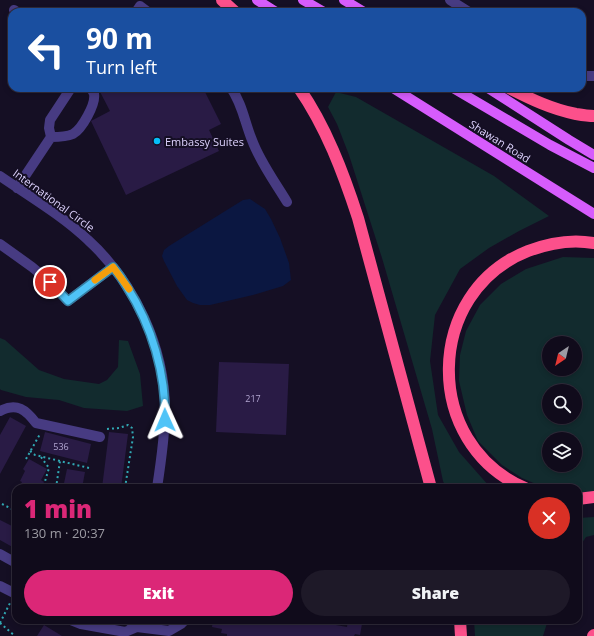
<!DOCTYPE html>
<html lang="en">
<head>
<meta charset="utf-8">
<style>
  body { margin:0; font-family:"Open Sans",sans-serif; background:#1e1928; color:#f1f3f6; height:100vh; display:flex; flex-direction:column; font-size:15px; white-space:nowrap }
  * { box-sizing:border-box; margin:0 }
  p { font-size:13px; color:#9c9ba3 }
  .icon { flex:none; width:22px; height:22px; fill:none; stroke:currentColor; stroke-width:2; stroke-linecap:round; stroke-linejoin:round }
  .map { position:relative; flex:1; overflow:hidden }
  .panel { position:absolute; left:12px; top:484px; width:570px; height:140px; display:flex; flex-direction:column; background:#100b1b; border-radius:12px; box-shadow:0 2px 6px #0003,0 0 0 1px #302b3a }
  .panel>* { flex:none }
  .banner { position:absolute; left:8px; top:8px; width:578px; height:84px; border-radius:12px; box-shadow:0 2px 6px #0003,0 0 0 1px #302b3a; background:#1a4fa0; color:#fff; overflow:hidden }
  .needle { width:26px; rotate:215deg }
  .fabs { position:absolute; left:542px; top:336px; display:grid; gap:8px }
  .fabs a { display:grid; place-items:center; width:40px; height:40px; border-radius:50%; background:#100b1b; box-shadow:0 2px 6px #0003,0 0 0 1px #302b3a; font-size:20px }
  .pin { position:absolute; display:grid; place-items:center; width:34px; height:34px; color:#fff; margin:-17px; border:2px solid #fff; border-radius:50%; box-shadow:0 1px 4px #0007 }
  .me { position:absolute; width:44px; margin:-22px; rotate:359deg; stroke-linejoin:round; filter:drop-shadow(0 0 3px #0008) }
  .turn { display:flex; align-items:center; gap:14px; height:84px; padding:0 12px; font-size:18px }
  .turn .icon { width:52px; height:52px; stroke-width:2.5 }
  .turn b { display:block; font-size:28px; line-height:34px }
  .round { display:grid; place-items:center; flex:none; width:42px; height:42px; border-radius:21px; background:#1e1928 }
  .headline { display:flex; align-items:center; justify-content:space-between; height:68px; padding:0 12px }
  h1 { font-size:24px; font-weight:800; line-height:30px; color:#db2777 }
  .cta { display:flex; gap:8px; margin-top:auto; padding:8px 12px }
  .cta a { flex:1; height:46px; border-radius:24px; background:#db2777; color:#fff; font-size:16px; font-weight:800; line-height:46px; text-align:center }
  .cta a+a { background:#1e1928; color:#f1f3f6 }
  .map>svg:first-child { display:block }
  .green { fill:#122b2e; fill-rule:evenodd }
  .water { fill:#0b1741 }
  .building { fill:#291b45 }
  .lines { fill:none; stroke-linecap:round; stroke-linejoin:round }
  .path { stroke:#31a9b4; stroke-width:2; stroke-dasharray:2 3; stroke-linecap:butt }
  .minor { stroke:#473b82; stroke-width:10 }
  .major { stroke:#d65cfc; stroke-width:10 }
  .highway { stroke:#fc508b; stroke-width:12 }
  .route-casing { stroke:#337fa1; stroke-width:10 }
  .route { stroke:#4fc3f7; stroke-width:7 }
  .slow { stroke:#f59e0b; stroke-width:7 }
  .poi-dot { fill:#05bef8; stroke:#150f24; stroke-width:1.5 }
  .labels { text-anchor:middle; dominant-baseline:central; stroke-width:4; stroke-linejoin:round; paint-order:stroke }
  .number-label { font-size:9px; fill:#b1a5d0 }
  .poi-label { font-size:11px; fill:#ded3fe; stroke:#150f24; text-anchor:start }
  .street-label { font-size:11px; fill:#ded3fe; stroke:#150f24 }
</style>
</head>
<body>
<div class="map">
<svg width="594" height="636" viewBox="0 0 594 636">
  <rect width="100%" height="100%" fill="#150f24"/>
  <path class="green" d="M 336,92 L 356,97 L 494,176 L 549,216 L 519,231 L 489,248 L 460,269 L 435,315 L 430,361 L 438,415 L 459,452 L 489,486 L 492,488 L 446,488 L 443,481 L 432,429 L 382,258 L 349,155 L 337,124 L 328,107 Z
    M 563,257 L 594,258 L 594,491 L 578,493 L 578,488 L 545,488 L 522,478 L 502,465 L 478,441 L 467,415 L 459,381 L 460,355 L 466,331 L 480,305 L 501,284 L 526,269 ZM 549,343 L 575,343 L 575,369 L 549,369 ZM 549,391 L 575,391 L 575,417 L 549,417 ZM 549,439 L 575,439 L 575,465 L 549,465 Z
    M 0,338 L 5,340 L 39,370 L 64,379 L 99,384 L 107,380 L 118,367 L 119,340 L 128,341 L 140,374 L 143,406 L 127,411 L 84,408 L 59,400 L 26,397 L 1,390 L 0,389 Z
    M 594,517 L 594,535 L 586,537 L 578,549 L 578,518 Z
    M 474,620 L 548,620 L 543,636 L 475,636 Z"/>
  <path class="water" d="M 250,199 L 265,209 L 271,219 L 280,238 L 289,263 L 291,280 L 283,286 L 253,295 L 210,305 L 200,305 L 193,303 L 187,300 L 177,286 L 164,261 L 162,256 L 164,250 L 169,246 L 243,200 Z"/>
  <path class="building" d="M 98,88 L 203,88 L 221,124 L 209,130 L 219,151 L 126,195 L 91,121 L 110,111 Z
    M 219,362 L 289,364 L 286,435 L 216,432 Z
    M 10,417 L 26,426 L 0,474 L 0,435 Z
    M 45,432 L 91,444 L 87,463 L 40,451 Z
    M 109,432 L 128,434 L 121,488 L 102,488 Z
    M 29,459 L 47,469 L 41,480 L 44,482 L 40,488 L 19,488 L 22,482 L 20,481 L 25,471 L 23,469 Z
    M 67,469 L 85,472 L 82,488 L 63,488 Z
    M 0,520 L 16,528 L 16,549 L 0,540 Z
    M 213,620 L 336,620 L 336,625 L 347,627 L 348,620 L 367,620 L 366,625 L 362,624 L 360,635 L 355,634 L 354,636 L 227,636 L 227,634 L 221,633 L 222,629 L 212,627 Z
    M 44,625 L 62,636 L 37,636 Z"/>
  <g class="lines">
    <path class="path" d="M 107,429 L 119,428 L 128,425 L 132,428 L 133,437 L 125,488
      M 30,451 L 35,455 L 89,468
      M 41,457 L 49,468 L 43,488
      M 26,459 L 40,434
      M 56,488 L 60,461
      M 2,504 L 16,511
      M 0,623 L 10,603
      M 0,623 L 15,636"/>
    <path class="minor" d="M 450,0 L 469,12
      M 14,10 L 17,12
      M 136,12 L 140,6 L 148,12
      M 582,76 L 594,76
      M 231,88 C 242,103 245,123 252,140 C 260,162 275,182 287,202
      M 51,137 C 59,137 66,137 73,134 C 82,129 96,104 94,94 C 94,93 91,89 91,88
      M 51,137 L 49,128 L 50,120 L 71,88
      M 0,176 C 29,196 63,216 88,240 C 134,282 165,347 165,410 C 165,436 161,462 157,488
      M 17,188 L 51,137
      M 0,244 L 32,267 L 50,282 L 68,301 L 113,267
      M 0,411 C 17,402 26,410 36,423 L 100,437
      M 0,554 L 16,563
      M 0,586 L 16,594
      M 71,620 L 81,624 L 125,632 L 137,627
      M 128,620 L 137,627 L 169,631 L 181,624 L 185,620"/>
    <path class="major" d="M 257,0 L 276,12
      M 303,0 L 324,12
      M 344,0 L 364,12
      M 393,88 L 594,214
      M 453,88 L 550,145 L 594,168
      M 488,88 L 569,140 L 594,155"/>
    <path class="highway" d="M 222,0 L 235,12
      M 299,88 C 326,127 343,172 358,218 L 431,488
      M 509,88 C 531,99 551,109 576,114 C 582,115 588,116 594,116
      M 525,488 C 422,444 424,292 528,251 C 549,243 572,239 594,243
      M 578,499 L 594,497
      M 460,620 L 461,636
      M 593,636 L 594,635"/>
  </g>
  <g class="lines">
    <g class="route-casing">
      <path id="route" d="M 50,282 L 68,301 L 113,267 C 118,273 123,280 127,287 C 152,326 166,374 165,420"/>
    </g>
    <use href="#route" class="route"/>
    <path class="slow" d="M 95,280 L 113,267 L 129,289"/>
  </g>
  <circle class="poi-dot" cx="157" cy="141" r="4"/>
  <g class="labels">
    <g class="number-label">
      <text x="253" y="398">217</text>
      <text x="61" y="446">536</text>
    </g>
    <g class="poi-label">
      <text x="165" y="141">Embassy Suites</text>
    </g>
    <g class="street-label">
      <text transform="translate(500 141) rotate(32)">Shawan Road</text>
      <text transform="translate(54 200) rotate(36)">International Circle</text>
    </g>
  </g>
</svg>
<div class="fabs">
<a><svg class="needle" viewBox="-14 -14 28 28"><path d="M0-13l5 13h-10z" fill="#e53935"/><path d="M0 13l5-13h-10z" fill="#9c9ba3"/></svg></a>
<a><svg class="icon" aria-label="search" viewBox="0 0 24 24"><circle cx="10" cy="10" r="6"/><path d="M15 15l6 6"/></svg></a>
<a><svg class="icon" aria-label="layers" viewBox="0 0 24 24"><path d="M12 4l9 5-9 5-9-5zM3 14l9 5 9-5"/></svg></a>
</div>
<div class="pin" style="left:50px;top:282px;background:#d93025"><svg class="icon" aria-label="arrive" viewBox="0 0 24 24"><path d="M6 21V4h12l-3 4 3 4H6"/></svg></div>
<svg class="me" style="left:165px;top:420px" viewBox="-20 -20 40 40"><path d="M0-17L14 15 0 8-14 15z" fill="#4fc3f7" stroke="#fff" stroke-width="4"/></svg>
<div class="banner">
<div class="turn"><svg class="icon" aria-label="left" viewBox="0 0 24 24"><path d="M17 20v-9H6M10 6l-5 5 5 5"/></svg><div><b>90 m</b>Turn left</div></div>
</div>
<section class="panel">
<div class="headline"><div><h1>1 min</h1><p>130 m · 20:37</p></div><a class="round" style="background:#d93025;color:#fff"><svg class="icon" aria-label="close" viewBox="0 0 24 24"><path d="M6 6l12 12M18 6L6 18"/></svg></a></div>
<div class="cta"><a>Exit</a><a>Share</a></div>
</section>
</div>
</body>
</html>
